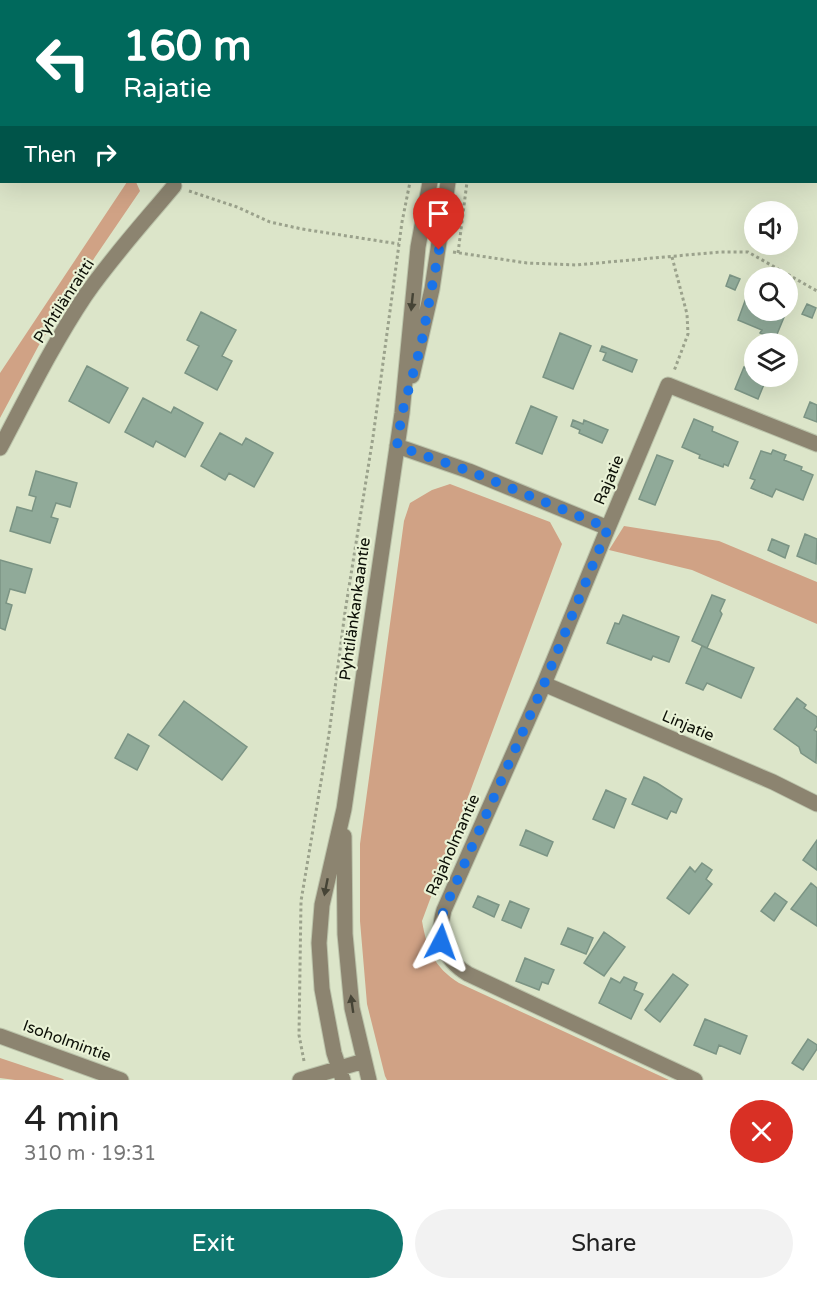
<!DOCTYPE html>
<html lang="en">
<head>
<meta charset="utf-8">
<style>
  body { margin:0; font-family:"Varela Round",sans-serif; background:#f2f2f2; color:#222; height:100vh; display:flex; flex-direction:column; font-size:22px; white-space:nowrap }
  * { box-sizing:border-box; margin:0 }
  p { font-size:20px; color:#767676 }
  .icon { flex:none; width:33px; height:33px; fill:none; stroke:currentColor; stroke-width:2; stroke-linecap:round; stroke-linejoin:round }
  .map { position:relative; height:1080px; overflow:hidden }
  .sheet { display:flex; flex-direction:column; background:#fff; flex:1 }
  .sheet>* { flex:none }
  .guide { position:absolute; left:0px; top:0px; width:818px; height:183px; box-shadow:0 6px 24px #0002; background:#00695c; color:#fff; overflow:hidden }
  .tools { position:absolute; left:744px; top:201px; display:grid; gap:12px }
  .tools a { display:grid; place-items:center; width:54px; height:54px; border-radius:50%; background:#fff; box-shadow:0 6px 24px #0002; font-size:30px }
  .pin { position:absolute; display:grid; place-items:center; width:51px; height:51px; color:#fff; margin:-62px -26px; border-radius:50% 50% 50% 0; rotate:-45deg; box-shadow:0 0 6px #0007 }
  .pin .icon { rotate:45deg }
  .me { position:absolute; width:66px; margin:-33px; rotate:4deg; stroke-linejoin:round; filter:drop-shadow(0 0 4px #0008) }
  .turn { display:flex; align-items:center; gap:21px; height:126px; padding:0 24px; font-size:27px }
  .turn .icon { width:78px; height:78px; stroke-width:2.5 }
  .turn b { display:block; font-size:42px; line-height:51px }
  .then { display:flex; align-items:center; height:57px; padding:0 24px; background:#0003; gap:12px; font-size:22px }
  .round { display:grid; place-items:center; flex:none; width:63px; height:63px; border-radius:32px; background:#f2f2f2 }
  .head { display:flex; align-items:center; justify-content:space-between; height:102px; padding:0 24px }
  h1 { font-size:36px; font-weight:600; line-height:45px }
  .action { display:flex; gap:12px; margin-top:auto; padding:12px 24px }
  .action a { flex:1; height:69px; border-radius:36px; background:#0f766e; color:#fff; font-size:24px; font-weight:600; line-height:69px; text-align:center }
  .action a+a { background:#f2f2f2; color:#222 }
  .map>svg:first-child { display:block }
  .forest { fill:#d0a285 }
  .building { fill:#90aa99; stroke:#7b9484; stroke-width:1.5 }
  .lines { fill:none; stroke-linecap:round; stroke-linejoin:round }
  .minor-casing { stroke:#bbc3aa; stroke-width:17 }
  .path { stroke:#9ba28c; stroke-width:3; stroke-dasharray:3 3; stroke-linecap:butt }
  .minor { stroke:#8c8470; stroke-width:15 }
  .oneway { fill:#464436 }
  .route { stroke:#1a73e8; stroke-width:10; stroke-dasharray:0 18 }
  .labels { text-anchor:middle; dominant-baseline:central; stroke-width:4.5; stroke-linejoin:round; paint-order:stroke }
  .street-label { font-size:16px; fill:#0c0f06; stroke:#e9f2d6 }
</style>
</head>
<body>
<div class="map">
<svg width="817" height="1080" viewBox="0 0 817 1080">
  <rect width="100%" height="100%" fill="#dce5c9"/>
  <path class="forest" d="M 127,182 L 136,182 L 140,191 L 95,257 L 39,345 L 0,418 L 0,373 Z
    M 450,484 L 550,522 L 562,544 L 422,921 C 427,950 434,967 459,983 L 669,1080 L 387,1080 L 385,1076 L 367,1004 L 360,921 L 360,844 L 404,521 L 410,503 L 432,490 Z
    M 624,526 L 719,541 L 817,582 L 817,624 L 692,570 L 609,550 Z
    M 0,1058 L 63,1079 L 64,1080 L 15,1080 L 0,1078 Z"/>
  <path class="building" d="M 730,275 L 740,279 L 735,290 L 726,286 Z
    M 749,290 L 754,292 L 754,310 L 787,310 L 775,339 L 760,333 L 762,330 L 738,320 Z
    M 807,304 L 816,308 L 812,318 L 802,314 Z
    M 201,312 L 236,330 L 222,356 L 232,361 L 217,390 L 185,373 L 199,346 L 187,340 Z
    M 560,333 L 591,346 L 573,389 L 543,377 Z
    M 602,346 L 637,360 L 632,372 L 603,360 L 606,353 L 600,351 Z
    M 87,366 L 128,388 L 109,423 L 69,401 Z
    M 744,367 L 754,372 L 754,376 L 767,377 L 758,399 L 735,389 Z
    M 143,398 L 171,413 L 174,407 L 203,423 L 185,457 L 156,441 L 153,447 L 125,432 Z
    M 810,402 L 817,405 L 817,422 L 804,417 Z
    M 531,406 L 557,417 L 542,454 L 516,443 Z
    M 694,419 L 713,427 L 712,431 L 738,442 L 728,466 L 724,464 L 723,467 L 699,458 L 700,455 L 682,447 Z
    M 573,420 L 583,424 L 584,420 L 608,430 L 602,443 L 579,433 L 580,430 L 571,426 Z
    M 220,433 L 242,445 L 246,438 L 273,453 L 254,487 L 229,473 L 225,480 L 201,466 Z
    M 773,450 L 786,455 L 784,460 L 802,467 L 801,470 L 813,475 L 803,500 L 776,489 L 772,497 L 751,488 L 755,480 L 750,478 L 761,451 L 771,454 Z
    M 657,455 L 673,461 L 655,505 L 639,499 Z
    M 36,471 L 77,483 L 70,507 L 56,503 L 51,517 L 58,519 L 50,543 L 10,531 L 17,507 L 32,511 L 36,497 L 29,495 Z
    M 805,534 L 817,539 L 816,564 L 797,556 Z
    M 772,539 L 789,546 L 785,558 L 768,550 Z
    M 0,560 L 32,569 L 25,593 L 10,589 L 6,603 L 12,605 L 5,630 L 0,628 Z
    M 712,595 L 725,600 L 720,611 L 722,614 L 707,648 L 692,641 Z
    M 623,615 L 679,637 L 669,662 L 653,656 L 651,660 L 607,643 L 615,623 L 619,624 Z
    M 702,646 L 754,668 L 741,698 L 707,683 L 703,690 L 686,683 Z
    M 797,698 L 806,705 L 804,708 L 817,717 L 817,726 L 814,730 L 817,732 L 816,763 L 801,753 L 799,747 L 774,729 Z
    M 184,701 L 247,747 L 222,780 L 159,735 Z
    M 128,734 L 149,746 L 137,770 L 115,758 Z
    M 644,777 L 657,783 L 682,799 L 676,813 L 671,811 L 667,819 L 632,804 Z
    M 606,790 L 626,799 L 614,828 L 593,819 Z
    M 526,830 L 553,842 L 547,856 L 520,845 Z
    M 817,840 L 817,870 L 803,860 Z
    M 702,863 L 712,870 L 706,879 L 712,884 L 689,914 L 667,898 L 690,867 L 695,872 Z
    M 811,883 L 817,888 L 817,926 L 791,909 Z
    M 775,893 L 787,902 L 774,921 L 761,911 Z
    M 478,896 L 499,905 L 494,917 L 473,907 Z
    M 510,901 L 529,909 L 521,928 L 502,920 Z
    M 568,928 L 593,938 L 586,954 L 561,944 Z
    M 604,932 L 625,947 L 604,976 L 584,963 Z
    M 525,958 L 554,970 L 548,984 L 542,982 L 539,990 L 516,981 Z
    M 673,974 L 688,985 L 660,1022 L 645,1010 Z
    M 624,977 L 637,983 L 634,990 L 643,994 L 631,1019 L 599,1003 L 611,978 L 620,983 Z
    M 705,1019 L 747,1036 L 740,1054 L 719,1045 L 716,1054 L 694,1045 Z
    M 808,1039 L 817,1045 L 817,1049 L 803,1070 L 792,1063 Z"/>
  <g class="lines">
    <g class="minor-casing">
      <path id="minor" d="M 28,2 L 28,0
        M 471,2 L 471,0
        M 0,102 L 2,97
        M 412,376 L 432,289 L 448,182
        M 397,446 L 469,471 L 608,528 L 668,385 L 817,444
        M 0,448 C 27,397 53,344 85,296 C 112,257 144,222 174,186
        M 608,528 L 544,684 L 444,910 C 436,937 443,959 468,974 L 695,1080
        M 544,684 L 773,782 L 817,804
        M 344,836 L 345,934 L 352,1008 L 369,1080
        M 0,1036 L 121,1080
        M 300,1080 L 364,1061
        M 343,1080 L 334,1053 L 322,989 L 319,943 L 322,905 L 344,809 L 402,413 L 418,247 L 430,182"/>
    </g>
    <path class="path" d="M 445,2 L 445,0
      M 501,2 L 501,0
      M 189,191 L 237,207 L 270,222 L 302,229 L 399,244
      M 453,252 L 527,263 L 576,265 L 720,252 L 748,252 L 817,291
      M 458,253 L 467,182
      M 672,257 L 687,314 L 688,334 L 674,371
      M 304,1061 L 299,1035 L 301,901 L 329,734 L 345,612 L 373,437 L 402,222 L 410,182"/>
    <use href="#minor" class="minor"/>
  </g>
  <defs><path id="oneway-solid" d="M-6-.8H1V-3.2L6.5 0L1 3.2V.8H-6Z" transform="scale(1.5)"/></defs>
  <g class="oneway">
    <use href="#oneway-solid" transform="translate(412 302) rotate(96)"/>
    <use href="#oneway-solid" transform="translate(326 887) rotate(101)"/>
    <use href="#oneway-solid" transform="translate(352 1004) rotate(-98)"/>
  </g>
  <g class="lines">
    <path class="route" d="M 439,250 L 421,345 L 402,413 L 397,446 L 469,471 L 608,528 L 544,684 L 444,910 L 440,922 L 441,942"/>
  </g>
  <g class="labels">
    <g class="street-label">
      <text transform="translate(64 301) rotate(-57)">Pyhtilänraitti</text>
      <text transform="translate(609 480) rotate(-67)">Rajatie</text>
      <text transform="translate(355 609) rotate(-82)">Pyhtilänkankaantie</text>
      <text transform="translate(688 726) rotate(23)">Linjatie</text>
      <text transform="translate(453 845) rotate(-66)">Rajaholmantie</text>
      <text transform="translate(67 1041) rotate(20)">Isoholmintie</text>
    </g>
  </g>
</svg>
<div class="tools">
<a><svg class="icon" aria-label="sound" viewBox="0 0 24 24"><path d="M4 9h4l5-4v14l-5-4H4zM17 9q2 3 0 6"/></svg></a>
<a><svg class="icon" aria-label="search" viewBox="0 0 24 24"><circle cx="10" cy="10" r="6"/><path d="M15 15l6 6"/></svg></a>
<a><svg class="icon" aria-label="layers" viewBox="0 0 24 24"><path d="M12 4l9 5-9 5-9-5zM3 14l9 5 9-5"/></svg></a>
</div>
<div class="pin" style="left:439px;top:250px;background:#d93025"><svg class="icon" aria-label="arrive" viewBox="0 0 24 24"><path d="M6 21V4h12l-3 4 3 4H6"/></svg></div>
<svg class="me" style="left:441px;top:942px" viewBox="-20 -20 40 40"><path d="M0-17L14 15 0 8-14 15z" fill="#1a73e8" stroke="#fff" stroke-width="4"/></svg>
<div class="guide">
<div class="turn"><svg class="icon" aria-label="left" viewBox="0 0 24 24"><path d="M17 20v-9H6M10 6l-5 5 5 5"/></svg><div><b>160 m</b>Rajatie</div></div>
<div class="then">Then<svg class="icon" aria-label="right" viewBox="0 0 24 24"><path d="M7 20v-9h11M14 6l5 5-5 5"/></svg></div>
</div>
</div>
<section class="sheet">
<div class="head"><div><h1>4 min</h1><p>310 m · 19:31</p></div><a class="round" style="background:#d93025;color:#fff"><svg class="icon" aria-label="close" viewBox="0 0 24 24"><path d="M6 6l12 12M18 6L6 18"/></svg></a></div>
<div class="action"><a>Exit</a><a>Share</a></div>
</section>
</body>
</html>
